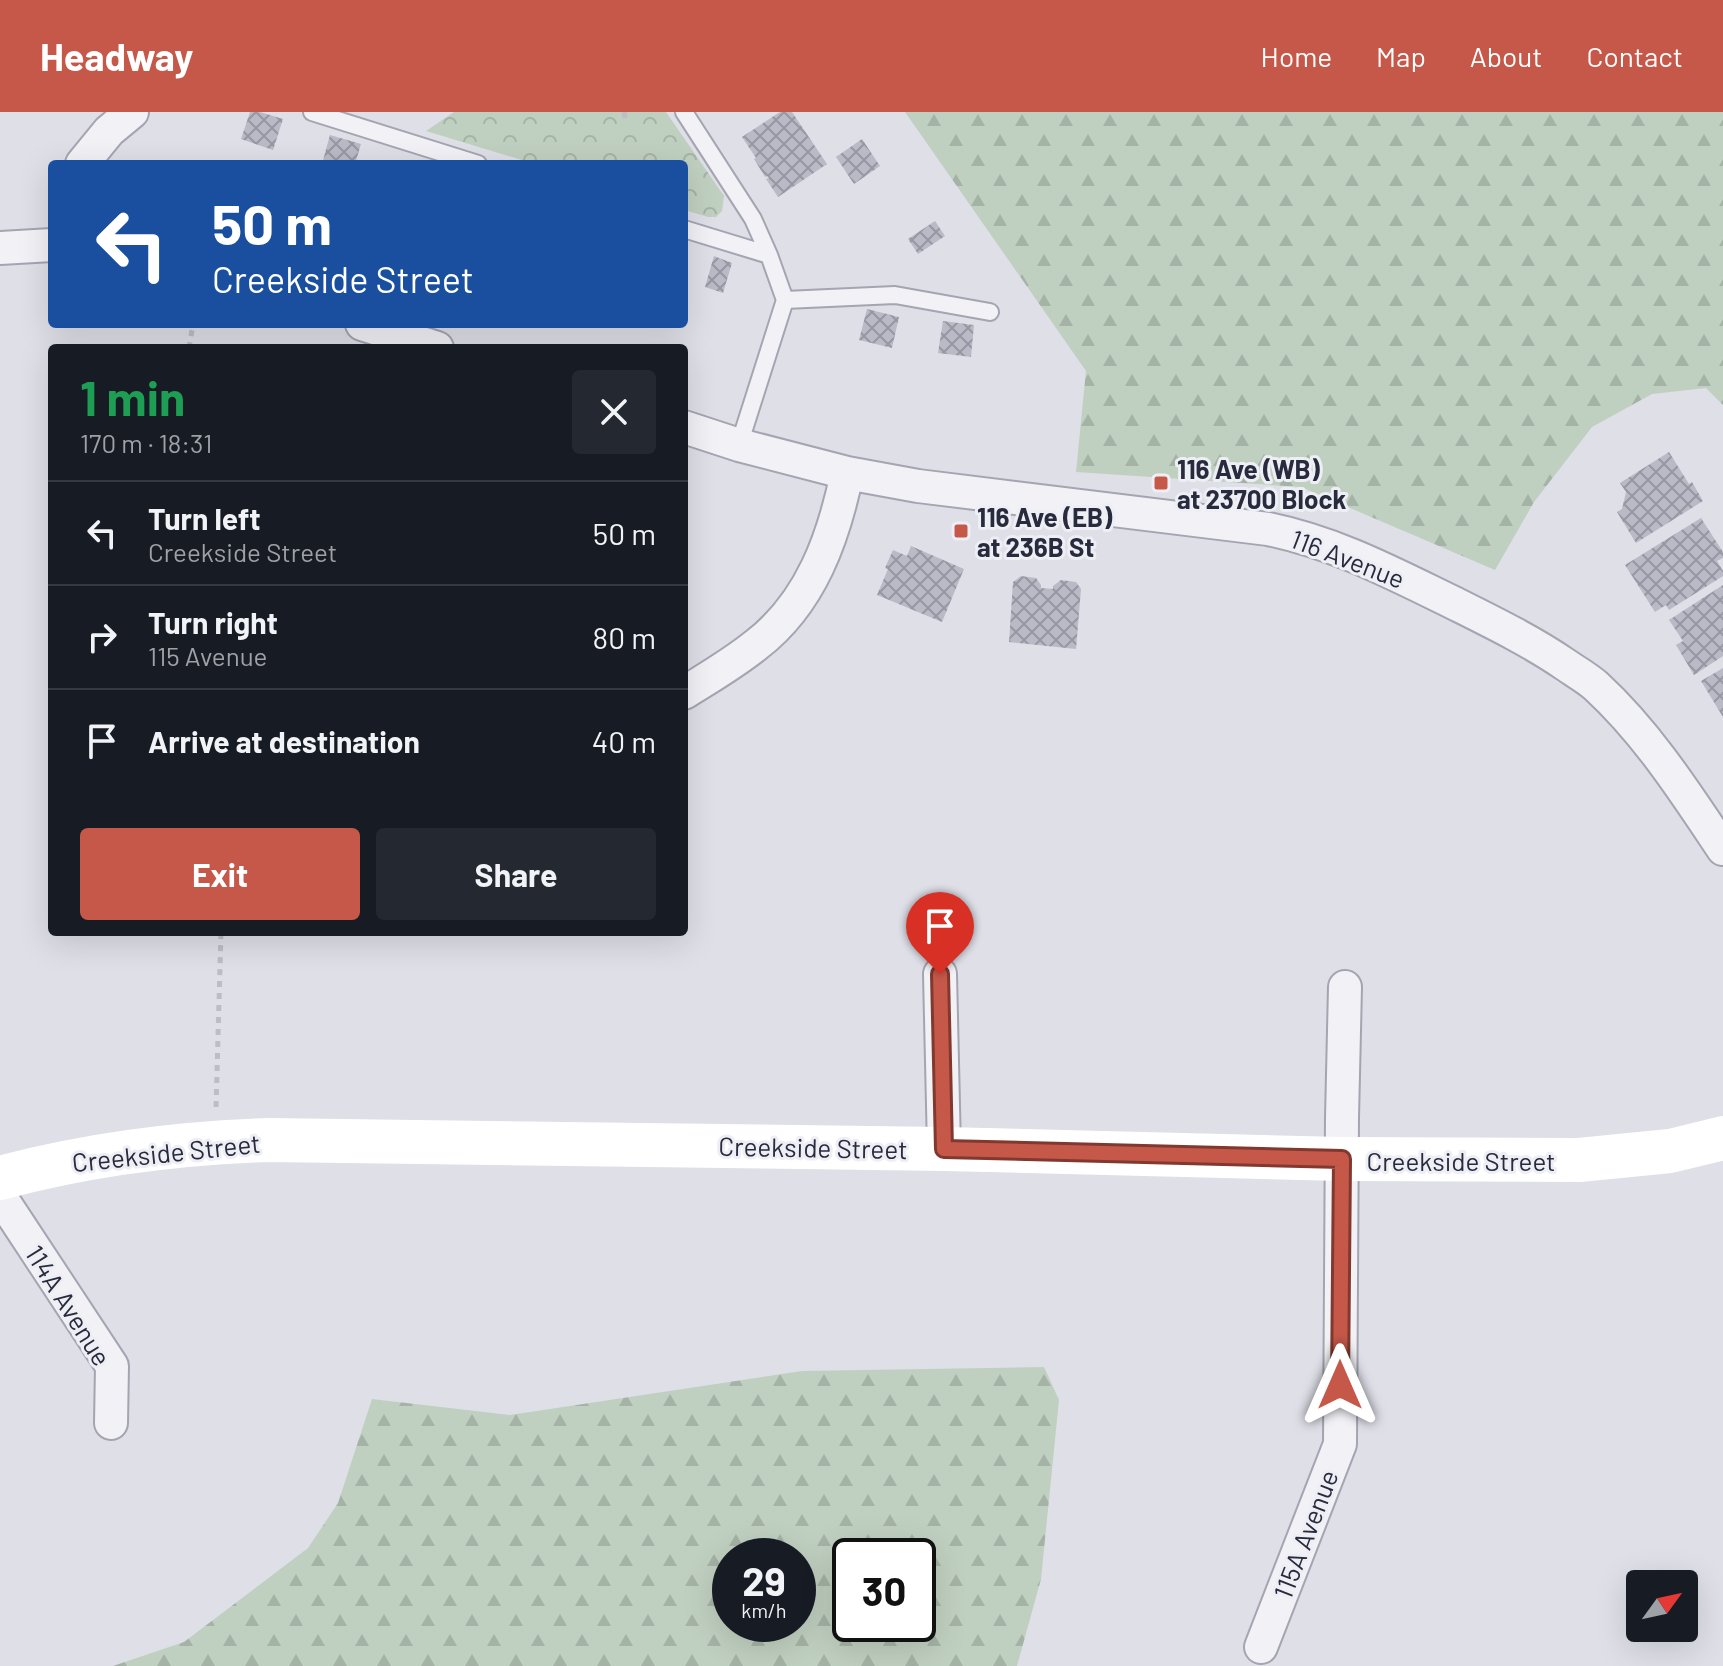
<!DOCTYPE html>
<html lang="en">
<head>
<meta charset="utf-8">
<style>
  body { margin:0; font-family:Barlow,sans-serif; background:#242831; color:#f1f3f6; height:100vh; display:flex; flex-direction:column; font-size:30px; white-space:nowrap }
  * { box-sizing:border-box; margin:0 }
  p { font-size:26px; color:#9ea1a6 }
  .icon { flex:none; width:44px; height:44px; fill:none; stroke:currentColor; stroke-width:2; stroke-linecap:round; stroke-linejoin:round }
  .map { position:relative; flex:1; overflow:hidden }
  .panel { position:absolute; left:48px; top:232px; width:640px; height:592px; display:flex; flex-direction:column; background:#171b24; border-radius:8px; box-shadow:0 8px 32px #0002 }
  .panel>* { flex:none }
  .banner { position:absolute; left:48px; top:48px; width:640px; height:168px; border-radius:8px; box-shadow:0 8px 32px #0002; background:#1a4fa0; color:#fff; overflow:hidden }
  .needle { width:52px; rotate:57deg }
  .fabs { position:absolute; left:1626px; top:1458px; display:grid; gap:16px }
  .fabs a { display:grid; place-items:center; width:72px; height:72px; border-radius:8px; background:#171b24; box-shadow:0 8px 32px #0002; font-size:40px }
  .speed { position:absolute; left:712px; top:1426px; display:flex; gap:16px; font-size:40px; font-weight:700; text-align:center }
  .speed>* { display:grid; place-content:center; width:104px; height:104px; border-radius:50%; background:#171b24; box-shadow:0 8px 32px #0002; line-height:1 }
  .speed small { font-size:20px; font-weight:400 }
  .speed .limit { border:4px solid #111; border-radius:12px; background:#fff; color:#111 }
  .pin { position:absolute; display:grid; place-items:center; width:68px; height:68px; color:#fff; margin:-82px -34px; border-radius:50% 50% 50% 0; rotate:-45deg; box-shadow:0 0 8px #0007 }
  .pin .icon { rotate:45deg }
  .me { position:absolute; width:88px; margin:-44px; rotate:0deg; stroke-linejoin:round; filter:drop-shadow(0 0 6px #0008) }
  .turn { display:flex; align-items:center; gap:28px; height:168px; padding:0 32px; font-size:36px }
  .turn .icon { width:104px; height:104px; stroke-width:2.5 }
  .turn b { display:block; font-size:56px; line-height:68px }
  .round { display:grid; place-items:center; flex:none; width:84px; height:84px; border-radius:8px; background:#242831 }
  .summary { display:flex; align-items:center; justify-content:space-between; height:136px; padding:0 32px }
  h1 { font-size:48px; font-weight:700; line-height:60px; color:#1e9e55 }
  .action { display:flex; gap:16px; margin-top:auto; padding:16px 32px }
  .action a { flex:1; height:92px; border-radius:8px; background:#c65849; color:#fff; font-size:32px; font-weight:700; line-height:92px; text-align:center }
  .action a+a { background:#242831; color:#f1f3f6 }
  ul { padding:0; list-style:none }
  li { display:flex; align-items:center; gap:24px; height:104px; padding:0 32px; border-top:2px solid #363941 }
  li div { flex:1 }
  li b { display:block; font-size:30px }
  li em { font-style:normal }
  header { display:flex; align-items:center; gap:48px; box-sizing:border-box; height:112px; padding:0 40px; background:#c65849; color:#fff }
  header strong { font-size:38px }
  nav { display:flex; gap:44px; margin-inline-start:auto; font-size:28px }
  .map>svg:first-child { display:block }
  .forest { fill:url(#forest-firs); fill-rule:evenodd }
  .park { fill:url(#park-crowns) }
  .building { fill:url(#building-cross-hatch) }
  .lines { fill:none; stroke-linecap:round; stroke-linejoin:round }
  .lane-casing { stroke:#a4a5b1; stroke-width:20 }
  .street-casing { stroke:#a4a5b1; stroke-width:36 }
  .path { stroke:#bdbdc6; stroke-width:5; stroke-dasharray:6 6; stroke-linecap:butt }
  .lane { stroke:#f1f1f6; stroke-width:16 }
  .street { stroke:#f1f1f6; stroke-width:32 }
  .secondary { stroke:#fff; stroke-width:44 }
  .route-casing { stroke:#81392f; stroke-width:20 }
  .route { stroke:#c65849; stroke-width:14 }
  .poi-dot { fill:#c65849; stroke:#eeeff5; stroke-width:3 }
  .labels { text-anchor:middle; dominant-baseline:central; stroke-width:6; stroke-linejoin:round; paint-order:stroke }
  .poi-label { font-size:26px; font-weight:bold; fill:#282a3d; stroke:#eeeff5; text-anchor:start }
  .street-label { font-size:26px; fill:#282a3d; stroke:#eeeff5 }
</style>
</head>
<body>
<header>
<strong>Headway</strong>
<nav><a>Home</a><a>Map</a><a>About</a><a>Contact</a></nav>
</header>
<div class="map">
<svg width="1723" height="1554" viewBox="0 0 1723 1554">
  <defs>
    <pattern id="forest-firs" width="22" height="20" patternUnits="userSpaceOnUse" patternTransform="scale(2)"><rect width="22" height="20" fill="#c0d0c0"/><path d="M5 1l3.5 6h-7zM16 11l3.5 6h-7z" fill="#a5b3a6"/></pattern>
    <pattern id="park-crowns" width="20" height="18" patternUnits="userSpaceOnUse" patternTransform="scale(2)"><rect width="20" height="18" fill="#c0d0c0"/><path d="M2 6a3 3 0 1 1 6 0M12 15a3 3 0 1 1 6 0" fill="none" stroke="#a5b3a6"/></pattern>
    <pattern id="building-cross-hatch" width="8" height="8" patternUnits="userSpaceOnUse" patternTransform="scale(2)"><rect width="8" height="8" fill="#b9bac6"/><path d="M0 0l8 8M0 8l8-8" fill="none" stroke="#9697a2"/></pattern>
  </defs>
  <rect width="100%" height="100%" fill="#dedfe7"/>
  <path class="forest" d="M 905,0 L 1723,0 L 1723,293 L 1706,276 L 1652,282 L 1592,315 L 1534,390 L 1495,458 L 1301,375 L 1076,360 L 1086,259 Z
    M 1044,1255 L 1059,1288 L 1041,1467 L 1017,1554 L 113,1554 L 184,1530 L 308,1436 L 338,1391 L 372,1287 L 510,1303 L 802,1259 ZM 730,1444 L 798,1444 L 798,1512 L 730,1512 ZM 850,1444 L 918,1444 L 918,1512 L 850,1512 Z"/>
  <path class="park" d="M 454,0 L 666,0 L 724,84 L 722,99 L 716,105 L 708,105 L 684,98 L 684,52 L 535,52 L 426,19 Z"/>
  <path class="building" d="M 250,0 L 260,0 L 283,7 L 273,38 L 241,27 Z
    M 780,0 L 792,0 L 827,52 L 778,85 L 766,67 L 769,66 L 767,64 L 765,65 L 754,47 L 756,46 L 742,25 Z
    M 330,23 L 361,32 L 355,52 L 322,52 Z
    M 862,27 L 880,54 L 854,72 L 836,45 Z
    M 935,109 L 945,124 L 918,142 L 908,127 Z
    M 714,144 L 732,151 L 723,181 L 705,175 Z
    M 867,197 L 899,205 L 892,236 L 859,228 Z
    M 943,209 L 974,213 L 971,245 L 938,241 Z
    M 1669,340 L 1689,372 L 1692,370 L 1703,389 L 1636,431 L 1617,400 L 1622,397 L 1626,380 L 1620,371 Z
    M 1701,406 L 1723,440 L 1723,446 L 1717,449 L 1723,459 L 1723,464 L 1669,498 L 1666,493 L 1655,500 L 1625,453 Z
    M 911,434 L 964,457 L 942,510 L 877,483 L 888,457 L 885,456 L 893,438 L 907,444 Z
    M 1021,464 L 1036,466 L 1041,473 L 1041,476 L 1053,477 L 1053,474 L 1061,468 L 1076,470 L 1081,477 L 1076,537 L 1009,530 L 1013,470 Z
    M 1723,473 L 1723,544 L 1694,563 L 1676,533 L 1683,529 L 1669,508 Z
    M 1723,556 L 1723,605 L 1701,569 Z"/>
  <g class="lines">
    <g class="lane-casing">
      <path id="lane" d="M 312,0 L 478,52
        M 684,0 L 753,107 L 769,143 L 785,188 L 739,333
        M 684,117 L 769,143
        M 785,188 L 895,183 L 990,200"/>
    </g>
    <g class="street-casing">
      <path id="street" d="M 82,52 L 109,19 L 132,0
        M 0,136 L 52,133
        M 362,212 L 437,236
        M 684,315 L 739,333 L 847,361 L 918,374 L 1268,417 C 1336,431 1392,461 1454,491 C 1492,510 1531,529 1566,553 C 1576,560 1587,566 1596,574 C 1647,621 1685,680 1723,737
        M 684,581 C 708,566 734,551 756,533 C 811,491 834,425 847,361
        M 940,862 L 944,1037
        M 0,1084 L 112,1254 L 111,1311
        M 1261,1535 L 1340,1332 L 1342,1006 L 1345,875"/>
    </g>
    <path class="path" d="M 624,0 L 625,6
      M 189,236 L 193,212
      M 216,995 L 221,820"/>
    <use href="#lane" class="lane"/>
    <use href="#street" class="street"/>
    <path class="secondary" d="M 0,1066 C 89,1042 176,1031 269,1028 L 944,1037 L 1342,1047 L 1579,1048 L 1670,1039 L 1723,1026"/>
  </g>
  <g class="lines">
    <g class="route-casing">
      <path id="route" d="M 940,862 L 944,1037 L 1342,1047 L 1340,1273"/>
    </g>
    <use href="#route" class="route"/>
  </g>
  <g class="poi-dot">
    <rect x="1153" y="363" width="16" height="16" rx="4"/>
    <rect x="953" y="411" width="16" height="16" rx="4"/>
  </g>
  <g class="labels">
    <g class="poi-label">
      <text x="1177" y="356">116 Ave (WB)<tspan x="1177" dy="30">at 23700 Block</tspan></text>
      <text x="977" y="404">116 Ave (EB)<tspan x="977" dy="30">at 236B St</tspan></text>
    </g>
    <g class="street-label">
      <text transform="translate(1348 446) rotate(21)">116 Avenue</text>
      <text transform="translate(813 1035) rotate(1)">Creekside Street</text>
      <text transform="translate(166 1040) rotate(-6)">Creekside Street</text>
      <text x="1461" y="1048">Creekside Street</text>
      <text transform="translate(69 1193) rotate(58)">114A Avenue</text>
      <text transform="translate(1305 1422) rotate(-69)">115A Avenue</text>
    </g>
  </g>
</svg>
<div class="fabs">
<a><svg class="needle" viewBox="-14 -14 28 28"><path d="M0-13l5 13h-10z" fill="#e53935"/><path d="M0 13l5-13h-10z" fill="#9ea1a6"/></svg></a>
</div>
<div class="speed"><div>29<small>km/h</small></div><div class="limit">30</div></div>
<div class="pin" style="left:940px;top:862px;background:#d93025"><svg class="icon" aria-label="arrive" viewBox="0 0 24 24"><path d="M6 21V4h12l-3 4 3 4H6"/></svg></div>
<svg class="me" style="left:1340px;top:1273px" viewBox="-20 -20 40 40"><path d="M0-17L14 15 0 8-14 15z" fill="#c65849" stroke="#fff" stroke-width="4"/></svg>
<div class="banner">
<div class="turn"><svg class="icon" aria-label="left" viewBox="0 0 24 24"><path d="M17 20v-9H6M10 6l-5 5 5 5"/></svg><div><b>50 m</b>Creekside Street</div></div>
</div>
<section class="panel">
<div class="summary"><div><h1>1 min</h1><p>170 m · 18:31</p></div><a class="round"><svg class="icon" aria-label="close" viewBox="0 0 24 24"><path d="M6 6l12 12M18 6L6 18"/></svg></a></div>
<ul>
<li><svg class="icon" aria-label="left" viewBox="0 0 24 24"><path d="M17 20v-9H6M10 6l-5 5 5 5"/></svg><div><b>Turn left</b><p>Creekside Street</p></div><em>50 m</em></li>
<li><svg class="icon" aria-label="right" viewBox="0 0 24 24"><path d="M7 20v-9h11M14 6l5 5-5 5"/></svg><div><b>Turn right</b><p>115 Avenue</p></div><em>80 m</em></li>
<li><svg class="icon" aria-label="arrive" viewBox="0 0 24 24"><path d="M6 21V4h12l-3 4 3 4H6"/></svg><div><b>Arrive at destination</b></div><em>40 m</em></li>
</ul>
<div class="action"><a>Exit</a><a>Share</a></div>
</section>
</div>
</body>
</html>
